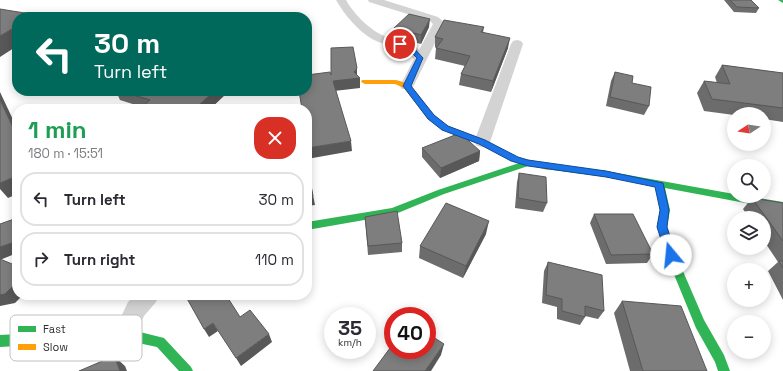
<!DOCTYPE html>
<html lang="en">
<head>
<meta charset="utf-8">
<style>
  body { margin:0; font-family:"Space Grotesk",sans-serif; background:#f2f2f3; color:#2b2b33; height:100vh; display:flex; flex-direction:column; font-size:15px; white-space:nowrap }
  * { box-sizing:border-box; margin:0 }
  p { font-size:13px; color:#7c7c81 }
  .icon { flex:none; width:22px; height:22px; fill:none; stroke:currentColor; stroke-width:2; stroke-linecap:round; stroke-linejoin:round }
  .map { position:relative; flex:1; overflow:hidden }
  .drawer { position:absolute; left:12px; top:104px; width:300px; height:196px; display:flex; flex-direction:column; background:#fff; border-radius:16px; box-shadow:0 2px 10px #0003 }
  .drawer>* { flex:none }
  .banner { position:absolute; left:12px; top:12px; width:300px; height:84px; border-radius:16px; box-shadow:0 2px 10px #0003; background:#00695c; color:#fff; overflow:hidden }
  .needle { width:26px; rotate:258deg }
  .tools { position:absolute; left:727px; top:107px; display:grid; gap:8px }
  .tools a { display:grid; place-items:center; width:44px; height:44px; border-radius:50%; background:#fff; box-shadow:0 2px 10px #0003; font-size:20px }
  .speed { position:absolute; left:324px; top:307px; display:flex; gap:8px; font-size:20px; font-weight:700; text-align:center }
  .speed>* { display:grid; place-content:center; width:52px; height:52px; border-radius:50%; background:#fff; box-shadow:0 2px 10px #0003; line-height:1 }
  .speed small { font-size:10px; font-weight:400 }
  .speed .limit { border:6px solid #d22; background:#fff; color:#111 }
  .pin { position:absolute; display:grid; place-items:center; width:34px; height:34px; color:#fff; margin:-17px; border:2px solid #fff; border-radius:50%; box-shadow:0 1px 4px #0007 }
  .me { position:absolute; width:44px; margin:-22px; rotate:343deg; stroke-linejoin:round; filter:drop-shadow(0 0 3px #0008) }
  .turn { display:flex; align-items:center; gap:14px; height:84px; padding:0 16px; font-size:18px }
  .turn .icon { width:52px; height:52px; stroke-width:2.5 }
  .turn b { display:block; font-size:28px; line-height:34px }
  .round { display:grid; place-items:center; flex:none; width:42px; height:42px; border-radius:16px; background:#f2f2f3 }
  .overview { display:flex; align-items:center; justify-content:space-between; height:68px; padding:0 16px }
  h1 { font-size:24px; font-weight:700; line-height:30px; color:#1e9e55 }
  ul { padding:0; list-style:none }
  li { display:flex; align-items:center; gap:12px; height:54px; margin:0 8px 6px; padding:0 8px; border:2px solid #e1e1e2; border-radius:16px }
  li div { flex:1 }
  li b { display:block; font-size:15px }
  li em { font-style:normal }
  .map>svg:first-child { display:block }
  .lines { fill:none; stroke-linecap:round; stroke-linejoin:round }
  .street { fill:#d3d3d3; fill-rule:evenodd }
  .fast { fill:#30b455; fill-rule:evenodd }
  .slow { fill:#ff9f0a; fill-rule:evenodd }
  .wall { fill:#6c6c6c }
  .shaded-wall { fill:#585858 }
  .building { fill:#7e7e7e; stroke:#585858 }
  .route { fill:#1a73e8; stroke:#114b97 }
  .key { fill:#fff; stroke:#c0c0c0; stroke-width:1 }
  .key-label { font-size:11px; fill:#2e2e2e }
</style>
</head>
<body>
<div class="map">
<svg width="783" height="371" viewBox="0 0 783 371">
  <rect width="100%" height="100%" fill="#fff"/>
  <g class="lines">
    <path class="street" d="M 336,0 L 346,0 C 353,13 369,29 382,35 C 393,39 404,42 415,45 L 419,50 L 433,24 L 430,21 L 369,2 L 368,0 L 384,0 L 438,17 L 445,23 L 412,89 L 402,89 L 400,86 L 414,59 C 400,43 389,48 372,39 C 358,31 344,14 336,0 Z
      M 517,40 L 521,41 L 523,44 L 490,142 L 487,146 L 482,147 L 477,146 L 474,142 L 511,44 L 513,41 Z
      M 135,295 L 159,295 L 156,302 L 144,316 L 132,341 L 124,345 L 116,341 L 113,334 L 128,302 Z"/>
    <path class="fast" d="M 778,0 L 783,0 L 783,3 Z
      M 528,160 L 531,161 L 532,163 L 531,165 L 444,194 L 393,215 L 307,230 L 307,222 L 392,208 L 438,190 Z
      M 548,164 L 606,171 L 734,194 L 734,196 L 747,196 L 783,202 L 783,210 L 665,188 L 670,210 L 667,227 L 676,255 L 704,320 L 724,355 L 730,371 L 718,371 L 715,362 L 696,328 L 666,255 L 657,227 L 660,210 L 656,186 L 606,177 L 545,169 L 544,167 L 545,165 Z
      M 124,328 L 164,338 L 191,367 L 193,371 L 179,371 L 157,347 L 124,340 L 0,347 L 0,335 Z"/>
    <path class="slow" d="M 362,80 L 396,80 L 410,84 L 434,115 L 448,126 L 485,140 L 516,157 L 548,164 L 552,167 L 548,170 L 511,161 L 479,144 L 442,130 L 428,119 L 404,88 L 395,84 L 365,84 L 361,82 Z"/>
  </g>
  <path class="wall" d="M 724,0 L 751,0 L 759,8 L 756,13 L 734,12 Z
    M 429,27 L 421,44 L 394,37 L 394,28 Z
    M 484,27 L 483,33 L 508,48 L 491,92 L 459,85 L 461,74 L 465,66 L 435,59 L 436,48 L 435,47 L 435,37 Z
    M 722,65 L 783,73 L 783,122 L 764,119 L 764,114 L 734,114 L 734,115 L 704,111 L 697,93 L 704,81 L 717,83 L 715,77 Z
    M 615,72 L 632,83 L 649,106 L 644,115 L 606,106 L 611,81 Z
    M 116,91 L 229,91 L 210,109 L 142,109 L 141,108 L 142,107 L 120,100 Z
    M 422,148 L 480,151 L 479,161 L 440,178 L 422,157 Z
    M 519,173 L 547,203 L 543,212 L 515,208 L 517,182 Z
    M 752,198 L 783,203 L 783,300 L 768,271 L 778,262 L 764,241 L 764,218 L 749,218 L 743,209 Z
    M 594,214 L 653,254 L 647,263 L 606,264 L 590,223 Z
    M 365,217 L 402,243 L 402,252 L 368,255 Z
    M 486,234 L 463,278 L 419,258 L 420,246 Z
    M 548,262 L 604,311 L 598,319 L 585,316 L 585,317 L 580,325 L 557,319 L 557,307 L 542,303 L 544,271 Z
    M 622,301 L 707,371 L 630,371 L 614,313 Z"/>
  <path class="shaded-wall" d="M 430,19 L 429,27 L 421,44 L 421,35 Z
    M 17,26 L 17,46 L 0,57 L 0,36 Z
    M 510,38 L 508,48 L 491,92 L 493,81 Z
    M 357,68 L 357,78 L 360,78 L 360,88 L 334,91 L 333,81 L 354,72 Z
    M 214,91 L 229,91 L 210,109 L 195,109 Z
    M 0,92 L 17,128 L 17,136 L 0,100 Z
    M 351,141 L 352,151 L 307,159 L 307,148 Z
    M 480,151 L 479,161 L 440,178 L 441,168 Z
    M 307,164 L 315,205 L 307,206 Z
    M 17,176 L 17,194 L 8,198 L 0,189 L 0,183 Z
    M 489,221 L 486,234 L 463,278 L 466,266 Z
    M 17,241 L 17,253 L 0,260 L 0,247 Z
    M 17,282 L 17,295 L 23,295 L 15,303 L 0,306 L 0,295 Z
    M 213,323 L 218,331 L 209,337 L 204,329 Z
    M 269,334 L 272,342 L 241,366 L 236,358 Z
    M 444,344 L 441,355 L 431,371 L 425,371 Z
    M 114,356 L 125,366 L 127,371 L 120,371 Z"/>
  <path class="building" d="M 730,0 L 751,0 L 759,8 L 737,7 Z
    M 0,9 L 37,15 L 33,17 L 17,17 L 17,26 L 0,36 Z
    M 409,14 L 430,19 L 421,35 L 394,28 Z
    M 444,20 L 484,27 L 481,32 L 510,38 L 493,81 L 461,74 L 470,56 L 436,48 L 443,39 L 435,37 Z
    M 353,47 L 357,68 L 354,72 L 360,78 L 333,81 L 351,141 L 307,148 L 307,109 L 302,109 L 299,91 L 307,91 L 307,75 L 330,72 L 331,75 L 331,48 Z
    M 722,65 L 783,73 L 783,108 L 712,99 L 704,81 L 730,84 Z
    M 615,72 L 633,76 L 632,83 L 651,87 L 649,106 L 610,97 Z
    M 120,91 L 214,91 L 195,109 L 146,109 L 141,108 L 150,100 Z
    M 0,100 L 17,136 L 17,176 L 0,183 Z
    M 460,133 L 480,151 L 441,168 L 422,148 Z
    M 307,164 L 313,196 L 307,197 Z
    M 519,173 L 546,177 L 547,203 L 518,198 Z
    M 752,198 L 783,203 L 783,241 Z
    M 446,203 L 489,221 L 466,266 L 420,246 Z
    M 397,211 L 402,243 L 368,246 L 365,217 Z
    M 594,214 L 633,214 L 653,254 L 611,255 Z
    M 17,218 L 17,241 L 0,247 L 0,224 Z
    M 0,259 L 17,266 L 17,282 L 5,294 L 0,295 Z
    M 779,261 L 783,261 L 783,268 Z
    M 548,262 L 602,275 L 604,311 L 585,306 L 585,317 L 562,311 L 562,299 L 546,295 Z
    M 185,295 L 226,295 L 240,317 L 250,310 L 269,334 L 236,358 L 213,323 L 204,329 Z
    M 622,301 L 681,306 L 707,371 L 643,371 Z
    M 427,333 L 444,344 L 425,371 L 373,371 L 393,344 L 393,350 L 427,350 Z
    M 114,356 L 120,371 L 79,371 Z"/>
  <path class="route" d="M 400,42 L 413,47 L 423,58 L 411,86 L 434,115 L 448,126 L 485,140 L 518,157 L 528,160 L 606,171 L 663,183 L 669,210 L 667,227 L 676,255 L 674,258 L 671,259 L 667,258 L 657,227 L 660,210 L 655,187 L 606,177 L 528,166 L 511,161 L 479,144 L 442,130 L 428,119 L 403,86 L 417,58 L 409,50 L 397,46 L 397,43 Z"/>
  <rect x="10" y="315" width="132" height="46" rx="6" class="key"/>
  <rect x="18" y="326" width="18" height="6" fill="#30b455"/>
  <rect x="18" y="344" width="18" height="6" fill="#ff9f0a"/>
  <g class="key-label">
    <text x="43" y="333">Fast</text>
    <text x="43" y="351">Slow</text>
  </g>
</svg>
<div class="tools">
<a><svg class="needle" viewBox="-14 -14 28 28"><path d="M0-13l5 13h-10z" fill="#e53935"/><path d="M0 13l5-13h-10z" fill="#7c7c81"/></svg></a>
<a><svg class="icon" aria-label="search" viewBox="0 0 24 24"><circle cx="10" cy="10" r="6"/><path d="M15 15l6 6"/></svg></a>
<a><svg class="icon" aria-label="layers" viewBox="0 0 24 24"><path d="M12 4l9 5-9 5-9-5zM3 14l9 5 9-5"/></svg></a>
<a>+</a>
<a>−</a>
</div>
<div class="speed"><div>35<small>km/h</small></div><div class="limit">40</div></div>
<div class="pin" style="left:400px;top:44px;background:#d93025"><svg class="icon" aria-label="arrive" viewBox="0 0 24 24"><path d="M6 21V4h12l-3 4 3 4H6"/></svg></div>
<svg class="me" style="left:671px;top:255px" viewBox="-20 -20 40 40"><circle r="19" fill="#fff"/><path d="M0-13L10 11 0 6-10 11z" fill="#1a73e8"/></svg>
<div class="banner">
<div class="turn"><svg class="icon" aria-label="left" viewBox="0 0 24 24"><path d="M17 20v-9H6M10 6l-5 5 5 5"/></svg><div><b>30 m</b>Turn left</div></div>
</div>
<section class="drawer">
<div class="overview"><div><h1>1 min</h1><p>180 m · 15:51</p></div><a class="round" style="background:#d93025;color:#fff"><svg class="icon" aria-label="close" viewBox="0 0 24 24"><path d="M6 6l12 12M18 6L6 18"/></svg></a></div>
<ul>
<li><svg class="icon" aria-label="left" viewBox="0 0 24 24"><path d="M17 20v-9H6M10 6l-5 5 5 5"/></svg><div><b>Turn left</b></div><em>30 m</em></li>
<li><svg class="icon" aria-label="right" viewBox="0 0 24 24"><path d="M7 20v-9h11M14 6l5 5-5 5"/></svg><div><b>Turn right</b></div><em>110 m</em></li>
</ul>
</section>
</div>
</body>
</html>
